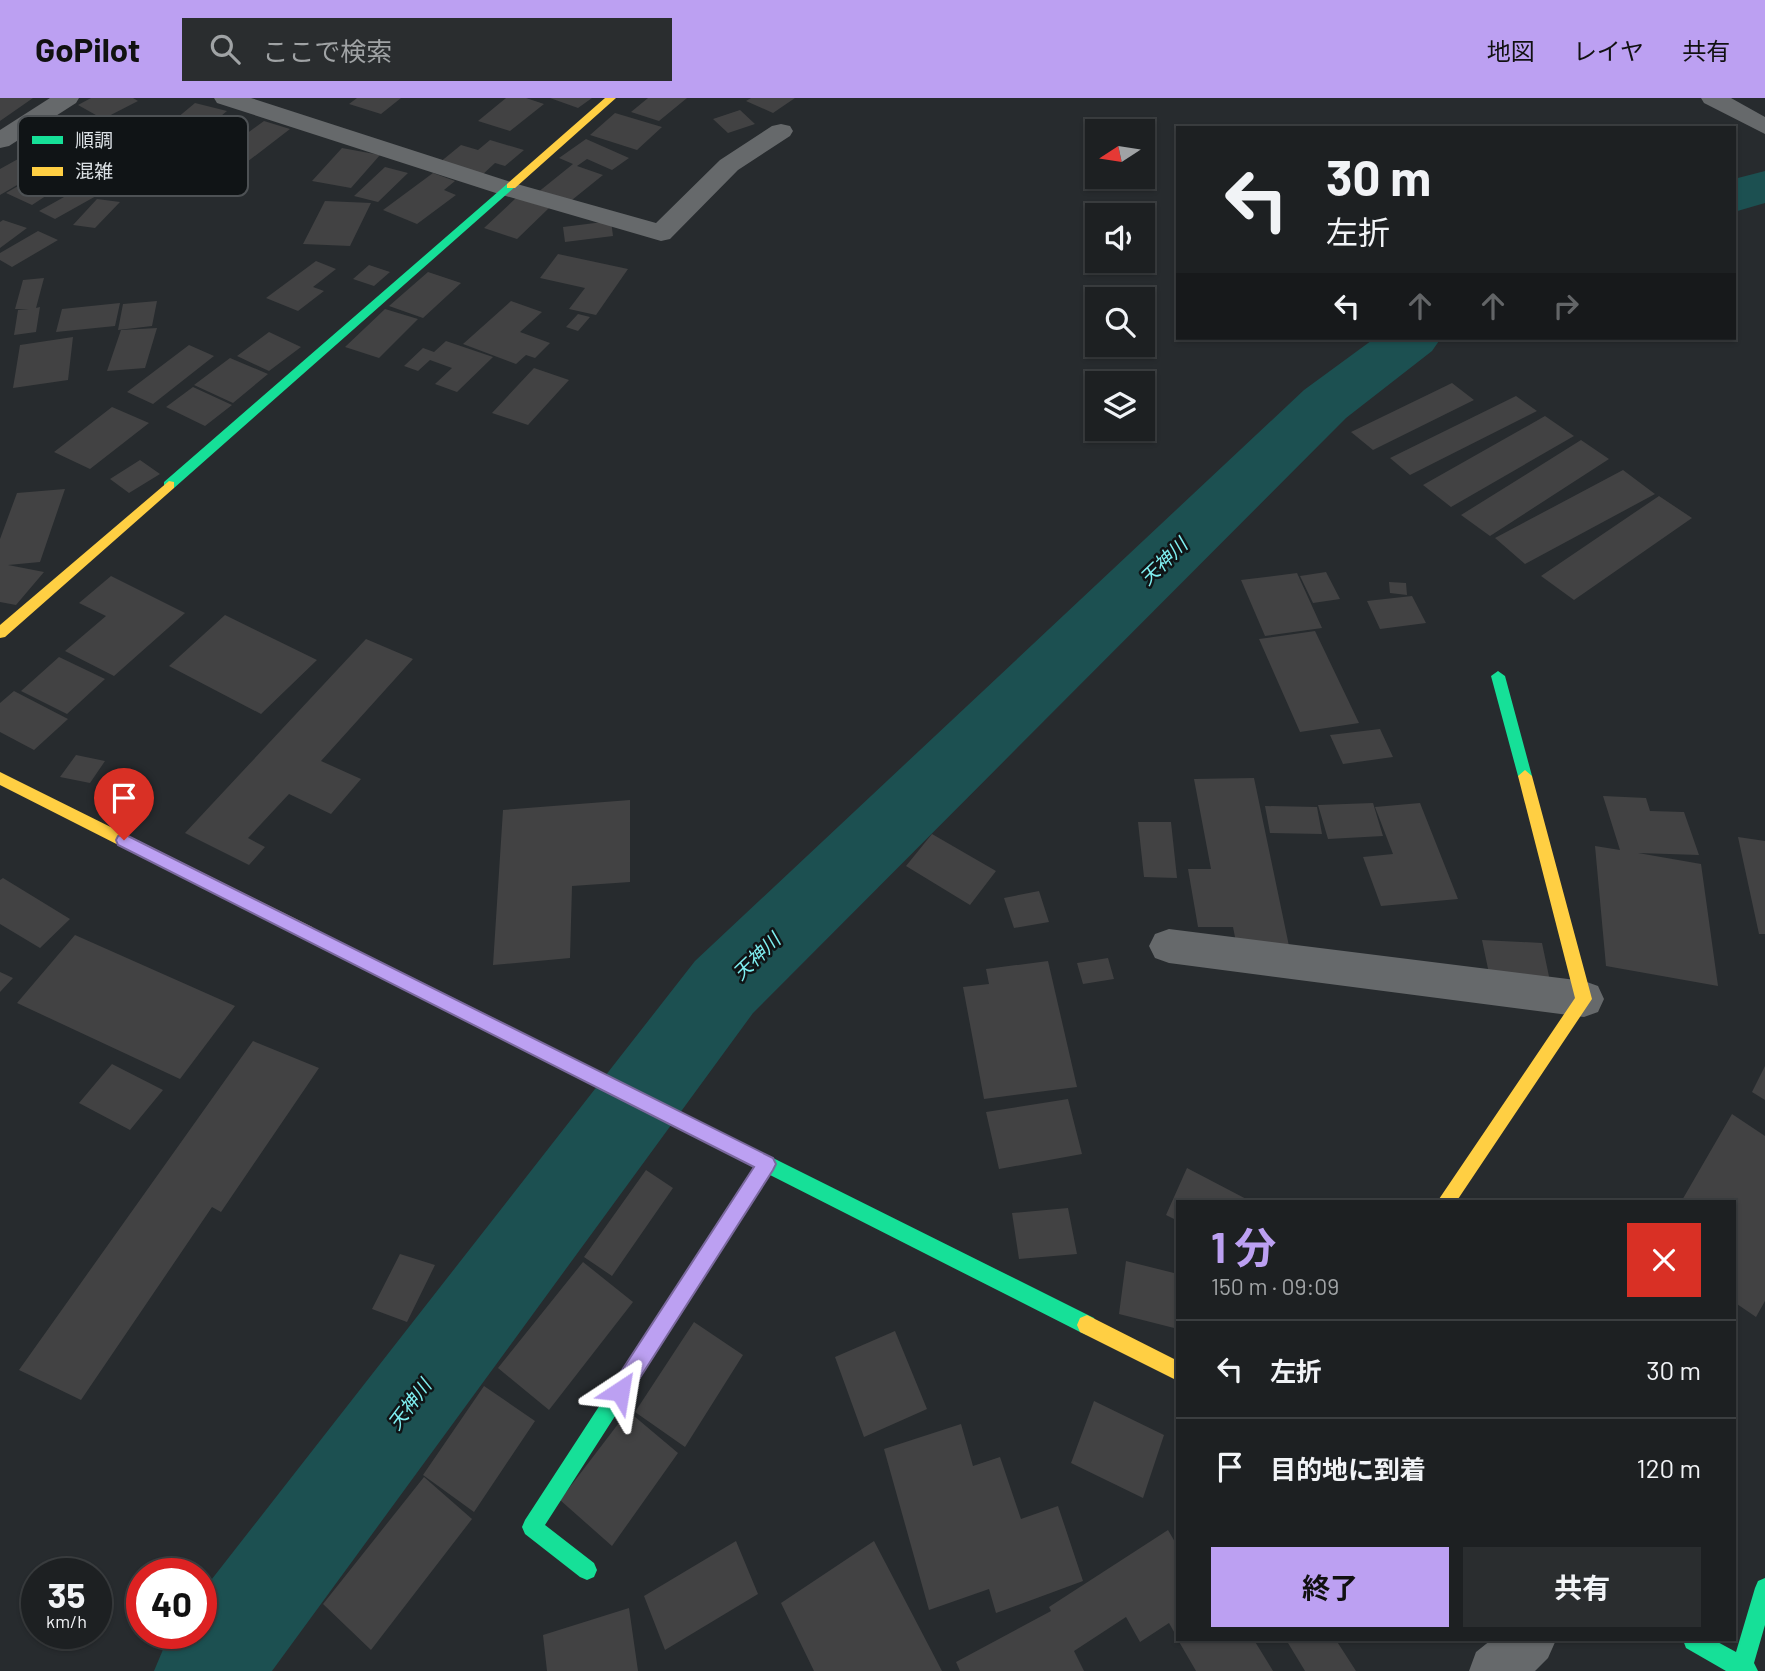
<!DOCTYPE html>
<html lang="ja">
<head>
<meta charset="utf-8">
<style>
  body { margin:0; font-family:Barlow,"Noto Sans JP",sans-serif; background:#2a2d2f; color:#f1f3f6; height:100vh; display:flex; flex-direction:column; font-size:26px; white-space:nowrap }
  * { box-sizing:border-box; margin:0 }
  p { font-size:23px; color:#a0a3a5 }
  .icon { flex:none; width:38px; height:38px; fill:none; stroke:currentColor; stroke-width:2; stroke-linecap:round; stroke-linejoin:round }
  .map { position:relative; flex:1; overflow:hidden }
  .side { position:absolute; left:1176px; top:1102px; width:560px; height:441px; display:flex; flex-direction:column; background:#1d2022; border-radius:0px; box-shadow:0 2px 5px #0004,0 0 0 2px #3b3e40 }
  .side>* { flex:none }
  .guide { position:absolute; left:1176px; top:28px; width:560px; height:214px; border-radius:0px; box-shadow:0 2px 5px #0004,0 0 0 2px #3b3e40; background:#1d2022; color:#f1f3f6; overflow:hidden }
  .needle { width:46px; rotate:258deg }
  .buttons { position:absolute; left:1085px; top:21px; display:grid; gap:14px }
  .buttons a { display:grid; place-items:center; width:70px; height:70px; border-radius:0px; background:#1d2022; box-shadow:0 2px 5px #0004,0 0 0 2px #3b3e40; font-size:35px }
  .speed { position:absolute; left:21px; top:1460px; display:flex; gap:14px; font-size:35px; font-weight:700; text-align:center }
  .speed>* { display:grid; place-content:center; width:91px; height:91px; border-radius:50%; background:#1d2022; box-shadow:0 2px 5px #0004,0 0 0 2px #3b3e40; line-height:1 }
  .speed small { font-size:18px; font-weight:400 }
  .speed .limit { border:10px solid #d22; background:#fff; color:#111 }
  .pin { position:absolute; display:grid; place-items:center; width:60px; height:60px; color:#fff; margin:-72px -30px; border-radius:50% 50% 50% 0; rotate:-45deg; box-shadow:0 0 7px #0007 }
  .pin .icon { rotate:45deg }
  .me { position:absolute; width:77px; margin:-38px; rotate:33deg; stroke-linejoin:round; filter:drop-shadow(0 0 5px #0008) }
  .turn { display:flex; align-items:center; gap:24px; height:147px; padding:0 35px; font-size:32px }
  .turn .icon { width:91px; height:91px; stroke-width:2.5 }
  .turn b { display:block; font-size:49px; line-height:60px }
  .lanes { display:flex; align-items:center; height:66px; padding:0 35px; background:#0003; justify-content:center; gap:35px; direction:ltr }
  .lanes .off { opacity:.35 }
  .round { display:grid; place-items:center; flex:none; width:74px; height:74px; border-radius:0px; background:#2a2d2f }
  .head { display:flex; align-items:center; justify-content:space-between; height:119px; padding:0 35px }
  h1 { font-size:42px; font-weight:700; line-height:52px; color:#bca0f2 }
  .cta { display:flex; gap:14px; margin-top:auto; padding:14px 35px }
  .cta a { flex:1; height:80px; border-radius:0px; background:#bca0f2; color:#111; font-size:28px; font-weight:700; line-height:80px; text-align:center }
  .cta a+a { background:#2a2d2f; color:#f1f3f6 }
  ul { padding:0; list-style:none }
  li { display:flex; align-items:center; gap:21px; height:98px; padding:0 35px; border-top:2px solid #3b3e40 }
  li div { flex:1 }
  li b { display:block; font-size:26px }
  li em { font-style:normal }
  header { display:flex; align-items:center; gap:42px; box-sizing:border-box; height:98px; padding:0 35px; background:#bca0f2; color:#111 }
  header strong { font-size:33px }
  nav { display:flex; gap:38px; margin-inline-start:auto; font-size:24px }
  .search { width:490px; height:63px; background:#2a2d2f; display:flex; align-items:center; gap:18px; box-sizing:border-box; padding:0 24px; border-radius:0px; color:#a0a3a5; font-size:26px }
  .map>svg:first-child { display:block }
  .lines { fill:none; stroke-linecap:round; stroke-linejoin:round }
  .river { fill:#1c5051; fill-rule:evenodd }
  .building { fill:#424243 }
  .street { fill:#66696b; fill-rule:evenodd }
  .fast { fill:#16e098; fill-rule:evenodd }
  .slow { fill:#ffcf43; fill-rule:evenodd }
  .route { fill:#bca0f2; stroke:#7a689d; stroke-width:2 }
  .labels { text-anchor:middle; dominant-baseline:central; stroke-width:5; stroke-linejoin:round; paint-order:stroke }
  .water-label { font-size:19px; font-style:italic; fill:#7feff1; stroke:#101416 }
  .key { fill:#101416; stroke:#4d5154; stroke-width:2 }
  .key-label { font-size:19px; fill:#dbe0e4 }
</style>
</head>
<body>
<header>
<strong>GoPilot</strong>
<div class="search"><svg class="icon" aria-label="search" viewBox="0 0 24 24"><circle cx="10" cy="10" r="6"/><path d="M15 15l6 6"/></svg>ここで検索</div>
<nav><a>地図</a><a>レイヤ</a><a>共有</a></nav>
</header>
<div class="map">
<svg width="1765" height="1573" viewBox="0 0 1765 1573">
  <rect width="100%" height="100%" fill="#272b2e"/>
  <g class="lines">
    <path class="river" d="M 1765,73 L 1765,105 L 1734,114 L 1734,81 Z
      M 1375,240 L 1441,240 L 1432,253 L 1346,320 L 753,915 L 272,1573 L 154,1573 L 170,1535 L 201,1535 L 201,1495 L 695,863 L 1304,292 Z"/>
  </g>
  <path class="building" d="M 0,0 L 33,0 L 0,23 Z
    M 91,0 L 133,0 L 138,3 L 103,21 L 78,7 Z
    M 357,0 L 401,0 L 381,16 L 349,6 Z
    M 506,0 L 526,0 L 544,6 L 510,33 L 478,23 Z
    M 550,0 L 592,0 L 578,10 Z
    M 648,0 L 687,0 L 659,23 L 631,14 Z
    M 751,0 L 795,0 L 773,15 L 746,3 Z
    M 195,5 L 227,13 L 191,43 L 159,35 Z
    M 740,12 L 755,26 L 728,35 L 713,21 Z
    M 615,15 L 662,29 L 637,52 L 590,37 Z
    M 264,23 L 290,31 L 247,64 L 220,55 Z
    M 586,41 L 629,60 L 612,72 L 587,61 L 577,68 L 603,77 L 567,106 L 537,95 L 573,66 L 559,60 Z
    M 490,42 L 524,52 L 505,68 L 495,65 L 481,78 L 439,65 L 461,47 L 478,52 Z
    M 342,50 L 380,57 L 351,90 L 312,83 Z
    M 18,61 L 43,72 L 0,97 L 0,71 Z
    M 385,69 L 408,75 L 378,104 L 354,98 Z
    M 42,74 L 67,84 L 32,107 L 6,95 Z
    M 433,75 L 455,83 L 444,92 L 456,97 L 417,126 L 383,112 Z
    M 89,85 L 105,93 L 55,121 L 39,113 Z
    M 516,100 L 549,110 L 517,141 L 484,130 Z
    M 97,101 L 120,104 L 95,130 L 73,127 Z
    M 325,103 L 371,105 L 350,148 L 303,146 Z
    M 3,122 L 27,130 L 0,150 L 0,124 Z
    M 611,123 L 613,138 L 565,144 L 563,129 Z
    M 38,133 L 58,142 L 12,169 L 0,162 L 0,155 Z
    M 558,156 L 628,171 L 596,217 L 569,211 L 585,190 L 540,180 Z
    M 316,163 L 336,171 L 313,189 L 324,193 L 298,213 L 266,200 Z
    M 369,167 L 390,174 L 374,188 L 353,181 Z
    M 428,174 L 461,185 L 423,220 L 389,208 Z
    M 44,180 L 36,210 L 40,209 L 36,234 L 14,237 L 18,212 L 29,211 L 15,211 L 23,182 Z
    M 157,203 L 152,228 L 118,232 L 123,206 Z
    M 511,203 L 542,214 L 520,234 L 550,245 L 535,260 L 526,257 L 516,266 L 463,246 Z
    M 120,205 L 115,228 L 56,234 L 62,211 Z
    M 385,211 L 418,221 L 379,260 L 345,249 Z
    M 578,216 L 590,219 L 578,233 L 566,229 Z
    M 157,230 L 145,270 L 107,273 L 121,232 Z
    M 269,234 L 301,249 L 269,273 L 237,258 Z
    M 73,239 L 68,282 L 13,290 L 20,247 Z
    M 446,243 L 493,259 L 457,294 L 435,286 L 452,270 L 430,262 L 418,273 L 404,268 L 423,250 L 434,254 Z
    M 189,247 L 214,258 L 153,306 L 127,294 Z
    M 230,260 L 268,276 L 233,305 L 194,287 Z
    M 534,270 L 569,282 L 528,327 L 492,315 Z
    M 1452,285 L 1474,302 L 1373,352 L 1351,334 Z
    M 193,289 L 232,307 L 205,328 L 166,309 Z
    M 1516,298 L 1537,313 L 1410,377 L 1390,360 Z
    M 112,309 L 149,325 L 90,371 L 54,354 Z
    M 1545,318 L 1574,338 L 1451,409 L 1423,387 Z
    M 1581,342 L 1609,361 L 1490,438 L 1461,417 Z
    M 140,362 L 160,376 L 129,395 L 110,381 Z
    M 1623,372 L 1655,396 L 1525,466 L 1495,440 Z
    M 65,391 L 40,464 L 8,467 L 44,474 L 16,507 L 0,504 L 0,441 L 17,395 Z
    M 1659,398 L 1692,420 L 1574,502 L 1541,478 Z
    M 1326,474 L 1340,501 L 1313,505 L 1300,478 Z
    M 1297,475 L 1322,530 L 1265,538 L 1241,482 Z
    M 111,478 L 185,515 L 114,578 L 65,553 L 106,518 L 79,505 Z
    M 1389,484 L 1406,485 L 1407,497 L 1390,495 Z
    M 1412,498 L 1426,525 L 1380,531 L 1367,503 Z
    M 225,517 L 317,562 L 261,616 L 169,568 Z
    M 1315,533 L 1359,625 L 1300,634 L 1259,541 Z
    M 366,541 L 413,561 L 321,663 L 361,681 L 331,716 L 289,696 L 248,740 L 265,749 L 249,767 L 185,735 Z
    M 59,559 L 105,581 L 67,616 L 21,593 Z
    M 14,593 L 68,621 L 34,652 L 0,634 L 0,605 Z
    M 1380,631 L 1393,659 L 1343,666 L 1330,637 Z
    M 76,657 L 105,663 L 90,685 L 60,679 Z
    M 1254,680 L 1289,848 L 1237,849 L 1233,829 L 1198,829 L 1188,771 L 1211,771 L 1194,681 Z
    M 1603,698 L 1646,700 L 1650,713 L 1684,714 L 1699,757 L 1638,755 L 1701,766 L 1718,888 L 1606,868 L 1595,748 L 1620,752 Z
    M 630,702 L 630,784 L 572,788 L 570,860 L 493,867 L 503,712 Z
    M 1373,705 L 1383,738 L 1328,741 L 1318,707 Z
    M 1420,705 L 1458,801 L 1381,808 L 1363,759 L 1393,756 L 1375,709 Z
    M 1265,708 L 1317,709 L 1322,736 L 1270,735 Z
    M 1138,724 L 1171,724 L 1177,780 L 1144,779 Z
    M 932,736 L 996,773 L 970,807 L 906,768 Z
    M 1738,739 L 1765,743 L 1765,836 L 1759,836 Z
    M 3,780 L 70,821 L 40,850 L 0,826 L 0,782 Z
    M 1039,793 L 1049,824 L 1014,830 L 1004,800 Z
    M 75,837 L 235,908 L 180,981 L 17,905 Z
    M 1482,842 L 1542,845 L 1551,888 L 1491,885 Z
    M 1108,860 L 1114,881 L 1083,886 L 1077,865 Z
    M 1048,863 L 1077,989 L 984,1001 L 963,889 L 989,886 L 986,871 Z
    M 0,874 L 13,880 L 0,894 Z
    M 253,943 L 319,970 L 221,1114 L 212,1109 L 81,1302 L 19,1272 Z
    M 112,966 L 163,992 L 130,1032 L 79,1005 Z
    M 1765,968 L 1765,1002 L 1752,994 Z
    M 1068,1001 L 1082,1056 L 999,1071 L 986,1014 Z
    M 1732,1016 L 1765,1038 L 1765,1203 L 1756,1219 L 1734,1204 L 1734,1104 L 1681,1104 Z
    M 1187,1070 L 1252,1104 L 1178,1104 L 1178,1123 L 1166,1117 Z
    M 646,1072 L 673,1090 L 612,1178 L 584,1159 Z
    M 1068,1110 L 1077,1156 L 1019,1161 L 1012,1115 Z
    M 400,1156 L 435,1167 L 407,1224 L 372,1211 Z
    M 1126,1163 L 1178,1176 L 1178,1231 L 1119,1216 Z
    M 583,1164 L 633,1204 L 549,1312 L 498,1270 Z
    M 694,1224 L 743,1257 L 685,1349 L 635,1314 Z
    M 895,1233 L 927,1311 L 864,1339 L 835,1259 Z
    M 484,1288 L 535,1323 L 474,1414 L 423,1377 Z
    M 1094,1303 L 1164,1337 L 1143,1400 L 1071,1365 Z
    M 628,1313 L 678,1355 L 612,1448 L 560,1402 Z
    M 961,1326 L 973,1368 L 1000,1359 L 1021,1421 L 1058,1408 L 1083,1483 L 996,1515 L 989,1491 L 929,1512 L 884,1351 Z
    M 424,1379 L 472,1421 L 371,1552 L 323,1506 Z
    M 1168,1432 L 1178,1449 L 1178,1541 L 1169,1525 L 1140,1544 L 1126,1519 L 1074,1553 L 1084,1573 L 960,1573 L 956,1564 L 1051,1513 L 1049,1509 Z
    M 736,1443 L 758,1496 L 665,1552 L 644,1498 Z
    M 874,1443 L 942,1573 L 814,1573 L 781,1505 Z
    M 629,1510 L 638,1573 L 547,1573 L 543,1537 Z
    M 1178,1542 L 1254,1542 L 1273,1573 L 1196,1573 Z
    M 1293,1542 L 1336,1542 L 1356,1573 L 1305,1573 L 1288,1545 Z"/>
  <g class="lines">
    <path class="street" d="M 50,0 L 79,0 L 76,5 L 9,48 L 0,50 L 0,32 Z
      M 214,0 L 251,0 L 517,86 L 656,125 L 720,62 L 772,28 L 781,26 L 790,28 L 793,33 L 790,38 L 738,72 L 670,141 L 661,143 L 499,96 L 217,5 Z
      M 1701,0 L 1731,0 L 1765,19 L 1765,36 L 1704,5 Z
      M 1169,831 L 1584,883 L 1598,888 L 1604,901 L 1598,914 L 1584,919 L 1169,865 L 1155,860 L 1149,848 L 1155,836 Z
      M 1491,1542 L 1556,1542 L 1548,1560 L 1535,1573 L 1469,1573 L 1476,1554 Z"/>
    <path class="fast" d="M 507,86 L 516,88 L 174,390 L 164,390 L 164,384 Z
      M 1498,573 L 1505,578 L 1532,678 L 1525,684 L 1518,678 L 1491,578 Z
      M 306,827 L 1094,1220 L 1097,1227 L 1094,1234 L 1087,1237 L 1080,1234 L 770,1077 L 545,1427 L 594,1465 L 597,1472 L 594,1479 L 587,1482 L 580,1479 L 525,1436 L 522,1429 L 525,1422 L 755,1069 L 300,839 L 298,834 L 300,829 Z
      M 1765,1480 L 1765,1527 L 1754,1565 L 1758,1573 L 1726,1573 L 1686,1550 L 1683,1542 L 1714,1542 L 1736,1554 L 1755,1490 L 1758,1483 Z"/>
    <path class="slow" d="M 605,0 L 616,0 L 515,90 L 507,90 L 507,86 Z
      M 169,383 L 174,384 L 174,390 L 5,539 L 0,540 L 0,527 Z
      M 1525,672 L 1532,678 L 1592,901 L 1456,1104 L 1437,1104 L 1575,900 L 1518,678 Z
      M 0,674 L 312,829 L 314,834 L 312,839 L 306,841 L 300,839 L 0,687 Z
      M 1087,1217 L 1178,1263 L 1178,1283 L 1080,1234 L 1077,1227 L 1080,1220 Z"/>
  </g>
  <path class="route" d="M 124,736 L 773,1060 L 776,1066 L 773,1072 L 627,1300 L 620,1303 L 613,1300 L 610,1293 L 613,1286 L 754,1069 L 118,747 L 116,742 L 118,738 Z"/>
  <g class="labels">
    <g class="water-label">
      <text transform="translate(1163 463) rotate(-44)">天神川</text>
      <text transform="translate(756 858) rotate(-44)">天神川</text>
      <text transform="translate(409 1306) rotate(-53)">天神川</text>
    </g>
  </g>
  <rect x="18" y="18" width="230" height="80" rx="10" class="key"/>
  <rect x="32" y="38" width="31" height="8" fill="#16e098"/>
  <rect x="32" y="69" width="31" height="9" fill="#ffcf43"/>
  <g class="key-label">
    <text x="75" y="49">順調</text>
    <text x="75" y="80">混雑</text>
  </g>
</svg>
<div class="buttons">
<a><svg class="needle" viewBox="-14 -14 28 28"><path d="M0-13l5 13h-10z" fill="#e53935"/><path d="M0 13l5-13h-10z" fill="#a0a3a5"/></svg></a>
<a><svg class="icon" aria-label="sound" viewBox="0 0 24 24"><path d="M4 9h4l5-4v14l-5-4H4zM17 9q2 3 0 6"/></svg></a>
<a><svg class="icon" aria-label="search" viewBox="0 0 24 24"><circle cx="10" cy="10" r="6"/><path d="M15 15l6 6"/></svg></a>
<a><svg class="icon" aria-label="layers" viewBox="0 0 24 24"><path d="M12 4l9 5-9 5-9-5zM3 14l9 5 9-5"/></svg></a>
</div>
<div class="speed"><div>35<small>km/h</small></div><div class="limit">40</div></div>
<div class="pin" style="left:124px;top:742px;background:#d93025"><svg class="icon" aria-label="arrive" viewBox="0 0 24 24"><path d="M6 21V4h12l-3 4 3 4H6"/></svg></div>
<svg class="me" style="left:620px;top:1293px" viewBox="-20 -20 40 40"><path d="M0-17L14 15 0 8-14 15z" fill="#bca0f2" stroke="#fff" stroke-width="4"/></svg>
<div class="guide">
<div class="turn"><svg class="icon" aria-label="left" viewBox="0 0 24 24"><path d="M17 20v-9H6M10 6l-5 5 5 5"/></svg><div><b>30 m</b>左折</div></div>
<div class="lanes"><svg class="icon" aria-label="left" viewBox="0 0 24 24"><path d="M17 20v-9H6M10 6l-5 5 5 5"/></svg><svg class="icon off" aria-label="ahead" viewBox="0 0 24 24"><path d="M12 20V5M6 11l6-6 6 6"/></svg><svg class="icon off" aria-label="ahead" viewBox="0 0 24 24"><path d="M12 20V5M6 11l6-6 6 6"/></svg><svg class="icon off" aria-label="right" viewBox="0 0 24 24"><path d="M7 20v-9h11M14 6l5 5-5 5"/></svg></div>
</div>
<section class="side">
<div class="head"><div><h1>1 分</h1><p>150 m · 09:09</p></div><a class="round" style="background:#d93025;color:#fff"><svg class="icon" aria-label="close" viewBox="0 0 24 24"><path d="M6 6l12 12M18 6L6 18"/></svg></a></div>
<ul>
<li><svg class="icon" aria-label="left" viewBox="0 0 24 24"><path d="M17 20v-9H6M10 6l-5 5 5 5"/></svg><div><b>左折</b></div><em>30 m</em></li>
<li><svg class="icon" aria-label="arrive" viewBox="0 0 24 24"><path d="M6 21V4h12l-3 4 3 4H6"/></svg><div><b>目的地に到着</b></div><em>120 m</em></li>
</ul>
<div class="cta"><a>終了</a><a>共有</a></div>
</section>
</div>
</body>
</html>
